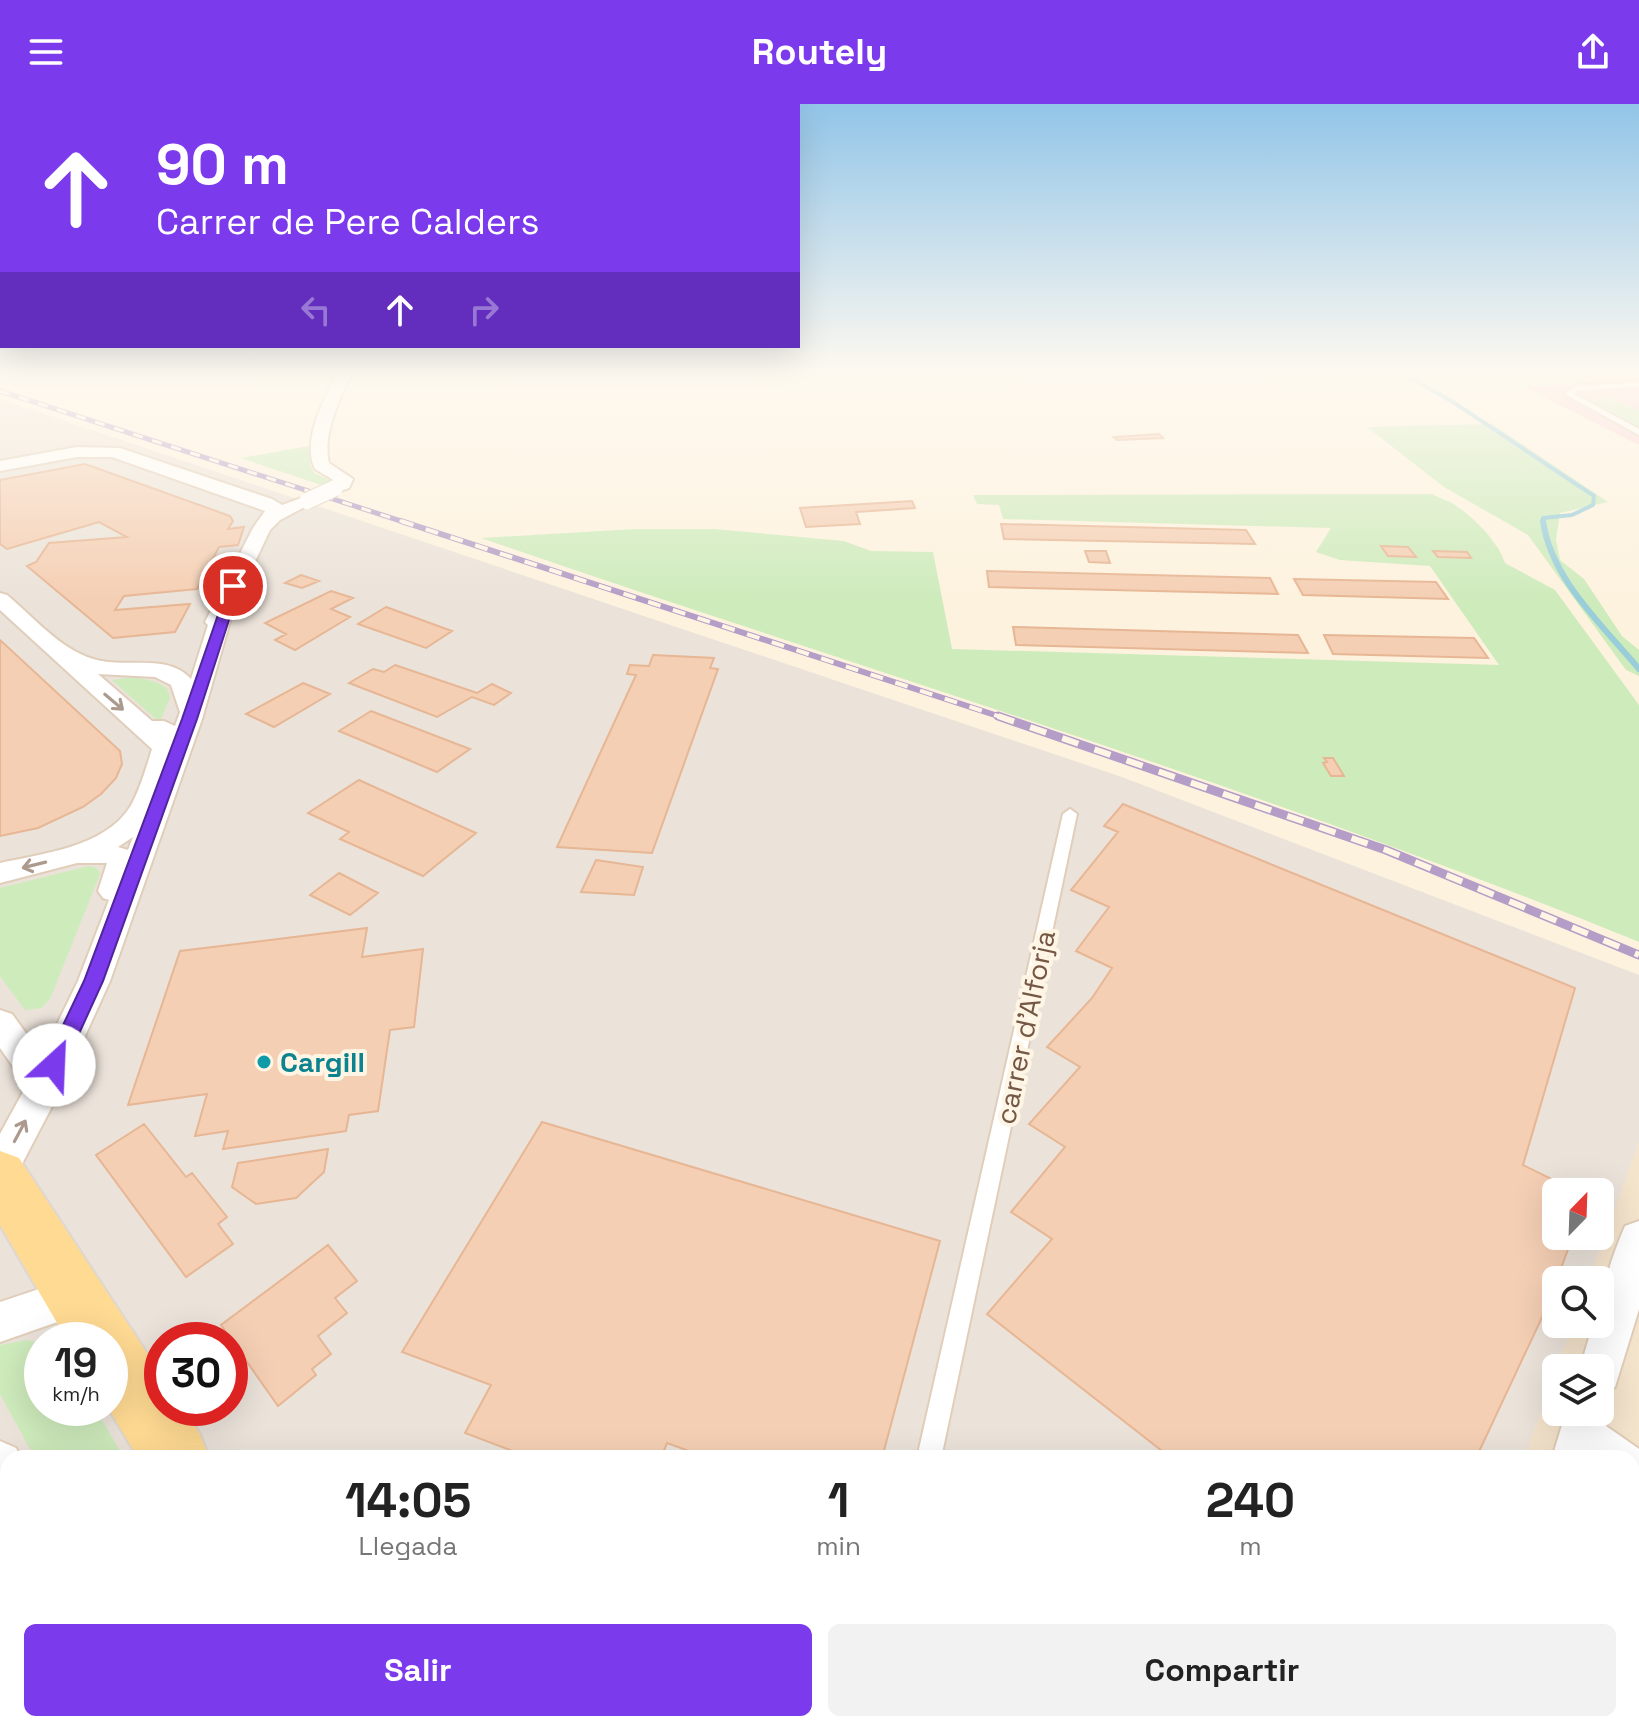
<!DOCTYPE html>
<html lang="es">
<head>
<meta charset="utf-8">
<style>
  body { margin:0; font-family:"Space Grotesk",sans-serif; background:#f2f2f2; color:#222; height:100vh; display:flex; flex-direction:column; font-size:30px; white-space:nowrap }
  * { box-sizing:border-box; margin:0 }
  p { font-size:26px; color:#767676 }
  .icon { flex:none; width:44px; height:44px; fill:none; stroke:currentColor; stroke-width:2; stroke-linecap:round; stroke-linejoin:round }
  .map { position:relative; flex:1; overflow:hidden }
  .sheet { position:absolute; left:0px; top:1346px; width:1640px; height:282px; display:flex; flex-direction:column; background:#fff; border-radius:24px 24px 0 0; box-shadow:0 8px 32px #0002 }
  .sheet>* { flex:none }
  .hud { position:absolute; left:0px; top:0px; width:800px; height:244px; box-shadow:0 8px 32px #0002; background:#7c3aed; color:#fff; overflow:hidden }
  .needle { width:52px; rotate:23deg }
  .tools { position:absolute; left:1542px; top:1074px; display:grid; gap:16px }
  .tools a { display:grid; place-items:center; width:72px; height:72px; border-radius:12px; background:#fff; box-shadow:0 8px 32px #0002; font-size:40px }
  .speed { position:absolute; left:24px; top:1218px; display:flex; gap:16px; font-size:40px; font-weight:700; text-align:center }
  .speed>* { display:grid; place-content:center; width:104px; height:104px; border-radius:50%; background:#fff; box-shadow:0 8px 32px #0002; line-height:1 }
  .speed small { font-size:20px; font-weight:400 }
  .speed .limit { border:12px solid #d22; background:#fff; color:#111 }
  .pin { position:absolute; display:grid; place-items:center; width:68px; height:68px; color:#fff; margin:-34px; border:4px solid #fff; border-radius:50%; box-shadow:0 2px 8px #0007 }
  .me { position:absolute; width:88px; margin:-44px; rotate:25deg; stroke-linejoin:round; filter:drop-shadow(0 0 6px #0008) }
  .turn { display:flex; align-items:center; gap:28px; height:168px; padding:0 24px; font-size:36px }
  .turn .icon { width:104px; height:104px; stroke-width:2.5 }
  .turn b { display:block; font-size:56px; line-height:68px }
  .lanes { display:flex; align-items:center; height:76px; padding:0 24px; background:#0003; justify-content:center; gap:40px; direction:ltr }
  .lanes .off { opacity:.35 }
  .eta { display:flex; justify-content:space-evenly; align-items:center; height:136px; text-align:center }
  .eta b { font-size:48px; font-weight:800; line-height:56px }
  .cta { display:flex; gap:16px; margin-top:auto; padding:16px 24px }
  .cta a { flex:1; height:92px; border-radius:12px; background:#7c3aed; color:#fff; font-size:32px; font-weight:800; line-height:92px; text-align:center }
  .cta a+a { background:#f2f2f2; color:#222 }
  header { display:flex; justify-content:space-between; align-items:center; height:104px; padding:0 24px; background:#7c3aed; color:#fff; font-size:36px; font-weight:800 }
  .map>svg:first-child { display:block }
  .residential { fill:#f5e4cc; fill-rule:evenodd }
  .industrial { fill:#ebe3da; fill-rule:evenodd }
  .medical { fill:#fcd0d4 }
  .green { fill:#ceebbc }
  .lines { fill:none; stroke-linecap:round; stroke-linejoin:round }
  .stream-far2 { stroke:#98cdd9; stroke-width:4 }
  .stream-far1 { stroke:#98cdd9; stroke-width:6 }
  .stream { stroke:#98cdd9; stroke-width:12 }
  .building { fill:#f4cfb4; stroke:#e7b694; stroke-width:2 }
  .lane-casing { stroke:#e1ceba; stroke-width:4 }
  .street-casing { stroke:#e1ceba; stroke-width:4 }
  .primary-casing { stroke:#ded7d2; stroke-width:4 }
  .lane { fill:#fff; fill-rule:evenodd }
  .street { fill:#fff; fill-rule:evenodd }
  .primary { fill:#ffda93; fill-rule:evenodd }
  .rail-far2-casing { stroke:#b49dc6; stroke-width:5 }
  .rail-far1-casing { stroke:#b49dc6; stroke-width:6 }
  .rail-casing { stroke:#b49dc6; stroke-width:9 }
  .rail-far2 { stroke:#fff5e5; stroke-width:3; stroke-dasharray:10; stroke-linecap:butt }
  .rail-far1 { stroke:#fff5e5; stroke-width:4; stroke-dasharray:13; stroke-linecap:butt }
  .rail { stroke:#fff5e5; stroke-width:6; stroke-dasharray:17; stroke-linecap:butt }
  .street-bridge-casing { stroke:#e1ceba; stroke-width:18; stroke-linecap:butt }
  .street-bridge { stroke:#fff; stroke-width:16 }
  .oneway { stroke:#ac9a8f }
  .route { fill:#7c3aed; stroke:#51269a; stroke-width:2 }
  .culture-dot { fill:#0f9aa8; stroke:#fff5e5; stroke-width:3 }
  .labels { text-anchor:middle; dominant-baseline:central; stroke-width:8; stroke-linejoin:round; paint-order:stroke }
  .street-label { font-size:28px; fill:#745745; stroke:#fff5e5 }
  .culture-label { font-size:28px; font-weight:bold; fill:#0d838f; stroke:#fff5e5; text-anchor:start }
</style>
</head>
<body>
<header><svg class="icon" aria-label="menu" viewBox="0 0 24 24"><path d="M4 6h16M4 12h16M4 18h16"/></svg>Routely<svg class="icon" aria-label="share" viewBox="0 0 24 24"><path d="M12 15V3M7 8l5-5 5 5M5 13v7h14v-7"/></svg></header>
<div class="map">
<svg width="1639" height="1627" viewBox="0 0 1639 1627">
  <rect width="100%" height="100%" fill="#fdf2de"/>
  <path class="residential" d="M 1639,1017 L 1639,1627 L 1443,1627 L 1445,1620 L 1632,1620 L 1632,1354 L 1524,1354 L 1567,1220 L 1600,1220 L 1600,1176 L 1581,1176 L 1600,1132 ZM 1556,1264 L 1600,1264 L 1600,1308 L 1556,1308 Z"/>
  <path class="industrial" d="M 0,295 L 1122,673 L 1639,871 L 1639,1038 L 1589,1176 L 1556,1176 L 1556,1220 L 1573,1220 L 1524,1354 L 8,1354 L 8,1620 L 1445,1620 L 1443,1627 L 0,1627 ZM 1556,1088 L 1600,1088 L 1600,1132 L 1556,1132 ZM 42,1236 L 110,1236 L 110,1304 L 42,1304 ZM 162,1236 L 230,1236 L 230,1304 L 162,1304 Z"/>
  <path class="medical" d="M 1528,268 L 1639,268 L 1639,341 L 1498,270 Z"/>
  <path class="green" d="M 1529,269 L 1537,273 L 1566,271 L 1585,279 L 1523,283 L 1500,271 Z
    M 1610,294 L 1639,306 L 1639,326 L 1586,298 Z
    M 1492,320 L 1608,398 L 1560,409 L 1556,436 L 1560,456 L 1584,475 L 1622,532 L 1639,546 L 1639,572 L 1626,566 L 1528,431 L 1444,383 L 1367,323 Z
    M 314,341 L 310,361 L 314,369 L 334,378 L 330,384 L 241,354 Z
    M 1432,390 C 1439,394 1448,396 1455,401 C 1474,414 1498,437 1505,459 L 1555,486 L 1639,601 L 1639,838 C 1260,683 868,567 481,434 L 635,425 L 714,425 L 844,437 L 871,447 L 933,448 L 952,545 L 1499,561 L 1430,462 L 1340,456 L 1316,448 L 1331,424 L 1003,415 L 999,401 L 977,400 L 973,391 Z
    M 135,573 L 156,578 L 167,584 L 170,594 L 161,615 L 157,616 L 112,576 Z
    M 89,762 L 97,764 L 100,770 L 50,895 L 41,904 L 25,906 L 0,872 L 0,784 Z
    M 26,1236 L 42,1239 L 42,1304 L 95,1304 L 124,1354 L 35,1354 L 0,1290 L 0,1241 Z
    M 177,1620 L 284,1620 L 288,1627 L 180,1627 Z"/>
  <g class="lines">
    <path class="stream-far2" d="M 1401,268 L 1453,298 L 1594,392 L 1593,401 L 1572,411 L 1543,414 L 1544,419"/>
    <path class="stream-far1" d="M 1543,417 C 1551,475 1603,522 1639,565"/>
    <path class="stream" d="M 1584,1620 L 1586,1627"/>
  </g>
  <path class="building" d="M 1600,268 L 1639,268 L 1639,276 L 1585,279 L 1566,271 L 1604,270 Z
    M 1159,330 L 1163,334 L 1117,336 L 1114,333 Z
    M 85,360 L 230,412 L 233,417 L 228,425 L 244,423 L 238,441 L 219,443 L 197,485 L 124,492 L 115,506 L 190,500 L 175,528 L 113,534 L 27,462 L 36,458 L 49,439 L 127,433 L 99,418 L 7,445 L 0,440 L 0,376 Z
    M 912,397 L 915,404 L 856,408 L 860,420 L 806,423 L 800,404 Z
    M 1001,420 L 1246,426 L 1255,440 L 1004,435 Z
    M 1381,442 L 1408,443 L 1416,453 L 1388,452 Z
    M 1085,447 L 1106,447 L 1110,459 L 1089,458 Z
    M 1433,447 L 1467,448 L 1471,454 L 1438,453 Z
    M 987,467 L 1270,474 L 1278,490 L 989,483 Z
    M 301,471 L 319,477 L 302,484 L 285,479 Z
    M 1294,475 L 1436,478 L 1448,495 L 1303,491 Z
    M 331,487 L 353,494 L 331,505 L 350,513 L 295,546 L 275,536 L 286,530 L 265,519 Z
    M 386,503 L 452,527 L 426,544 L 358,520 Z
    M 1013,523 L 1298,531 L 1308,549 L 1016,541 Z
    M 1324,531 L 1474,534 L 1488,554 L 1333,550 Z
    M 0,536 L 120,647 L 122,660 L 116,674 L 101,690 L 83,703 L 38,724 L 0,732 Z
    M 653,551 L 714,554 L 710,564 L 718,565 L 652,749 L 557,743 L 636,571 L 627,570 L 630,561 L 649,562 Z
    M 395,561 L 477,589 L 492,580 L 511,589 L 494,601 L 472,593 L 437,613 L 349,579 L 373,565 L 384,568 Z
    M 303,579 L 330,590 L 274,623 L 246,610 Z
    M 371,607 L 470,645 L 437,668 L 339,627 Z
    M 1324,654 L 1333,654 L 1344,672 L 1331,672 L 1323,659 L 1327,658 Z
    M 359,676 L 476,729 L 423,772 L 340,735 L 349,728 L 308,709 Z
    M 1123,700 L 1575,884 L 1523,1061 L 1578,1088 L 1556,1088 L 1556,1132 L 1573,1132 L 1545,1207 L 1476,1354 L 1171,1354 L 987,1210 L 1052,1135 L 1011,1108 L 1065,1043 L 1029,1020 L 1080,963 L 1047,943 L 1092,894 L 1112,864 L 1076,847 L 1109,803 L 1071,786 L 1118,728 L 1104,722 Z
    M 596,756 L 643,763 L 634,791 L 581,788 Z
    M 339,769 L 378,789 L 350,811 L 310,791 Z
    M 367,824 L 362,853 L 423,845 L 414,923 L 390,926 L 378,1007 L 349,1011 L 346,1027 L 223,1045 L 228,1027 L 195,1032 L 207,990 L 128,1001 L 180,847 Z
    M 542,1018 L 940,1137 L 882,1354 L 708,1354 L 667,1339 L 661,1354 L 531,1354 L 465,1329 L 491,1281 L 402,1248 Z
    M 144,1020 L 186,1073 L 192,1069 L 227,1113 L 218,1120 L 233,1140 L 186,1173 L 96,1051 Z
    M 328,1045 L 324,1068 L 296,1094 L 256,1100 L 232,1083 L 238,1059 Z
    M 328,1141 L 357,1177 L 335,1194 L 347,1209 L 318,1232 L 331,1250 L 312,1265 L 316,1271 L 278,1302 L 221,1221 Z
    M 1632,1427 L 1639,1427 L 1639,1492 L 1632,1487 Z
    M 1632,1520 L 1639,1527 L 1639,1578 L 1632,1572 Z
    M 1632,1590 L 1639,1594 L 1639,1627 L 1612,1627 L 1613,1620 L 1632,1620 Z"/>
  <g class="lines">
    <g class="lane-casing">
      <path id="lane" d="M 1639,278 L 1639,282 L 1577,287 L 1574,290 L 1639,325 L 1639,331 L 1565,290 L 1575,283 Z
        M 1070,705 L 1077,710 L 941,1354 L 917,1354 L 1063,710 Z
        M 853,1620 L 881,1620 L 880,1627 L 852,1627 Z"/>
    </g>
    <g class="street-casing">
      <path id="street" d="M 338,268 L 352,268 C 340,295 322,329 329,359 L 353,375 L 349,384 L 335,389 L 326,384 L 335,377 L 315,365 C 301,336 325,294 338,268 Z
        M 77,343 L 120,344 L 272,395 L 282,401 L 307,392 L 316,397 L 280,416 L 270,426 L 235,500 L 202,615 L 110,877 L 59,989 L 13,1077 L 0,1081 L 0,1030 L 23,988 L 12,961 L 0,944 L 0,906 L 12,910 L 42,951 L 78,877 L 109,796 L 103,794 L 98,787 L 107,759 L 77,759 L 0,779 L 0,759 C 41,750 105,743 130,703 C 140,686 146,664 152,645 L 0,506 L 0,489 L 7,491 C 37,516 67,554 108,558 C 135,561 171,552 191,575 L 208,521 L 205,518 L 253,424 L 265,407 L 112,353 L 77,353 L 0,367 L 0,357 ZM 98,570 L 155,573 L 171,581 L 180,608 L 175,622 L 164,617 L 152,617 ZM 133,733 L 128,746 L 118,743 Z
        M 1639,1117 L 1639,1205 L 1615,1283 L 1600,1290 L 1600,1264 L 1580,1264 L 1593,1220 L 1600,1220 C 1600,1187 1612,1152 1625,1122 Z
        M 75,1173 L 89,1179 L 95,1193 L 89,1207 L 0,1238 L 0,1198 Z
        M 1600,1291 L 1610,1308 L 1606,1322 L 1639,1345 L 1639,1392 L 1632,1389 L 1632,1354 L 1552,1354 L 1566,1308 L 1600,1308 Z
        M 0,1337 L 16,1344 L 21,1354 L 8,1354 L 8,1399 L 0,1396 Z
        M 103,1620 L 157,1620 L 160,1627 L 106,1627 Z"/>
    </g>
    <g class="primary-casing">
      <path id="primary" d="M 0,1047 L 19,1054 L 162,1272 L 162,1304 L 183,1304 L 200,1330 L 209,1354 L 138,1354 L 108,1304 L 110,1236 L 67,1236 L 0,1121 Z
        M 303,1620 L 383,1620 L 386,1627 L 306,1627 Z"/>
    </g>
    <use href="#lane" class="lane"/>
    <use href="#street" class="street"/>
    <use href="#primary" class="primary"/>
    <g class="rail-far2-casing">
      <path id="rail-far2" d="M 0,287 L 407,419"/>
    </g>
    <g class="rail-far1-casing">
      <path id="rail-far1" d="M 401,417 L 1004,614"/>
    </g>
    <g class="rail-casing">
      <path id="rail" d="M 998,612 L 1386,746 L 1639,851"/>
    </g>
    <use href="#rail-far2" class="rail-far2"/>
    <use href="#rail-far1" class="rail-far1"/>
    <use href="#rail" class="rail"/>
    <g class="street-bridge-casing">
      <path id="street-bridge" d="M 307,397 L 335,384"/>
    </g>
    <use href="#street-bridge" class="street-bridge"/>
  </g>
  <defs><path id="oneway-shaft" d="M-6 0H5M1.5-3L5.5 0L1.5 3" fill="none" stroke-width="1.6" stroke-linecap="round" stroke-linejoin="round" transform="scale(2)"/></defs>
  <g class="oneway">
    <use href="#oneway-shaft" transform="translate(114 598) rotate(40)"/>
    <use href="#oneway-shaft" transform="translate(34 761) rotate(166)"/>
    <use href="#oneway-shaft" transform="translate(20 1027) rotate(-62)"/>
  </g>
  <linearGradient id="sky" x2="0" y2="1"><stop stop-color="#92c5e8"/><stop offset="0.54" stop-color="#fef9f0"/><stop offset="1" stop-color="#fef9f0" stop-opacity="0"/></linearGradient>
  <rect width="1639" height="496" fill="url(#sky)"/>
  <path class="route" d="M 229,479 L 240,482 L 197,615 L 103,877 L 62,967 L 54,969 L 47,967 L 44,961 L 84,877 L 182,615 Z"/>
  <circle class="culture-dot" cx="264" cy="958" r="8"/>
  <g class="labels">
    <g class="street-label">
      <text transform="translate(1025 923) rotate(-78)">carrer d'Alforja</text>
    </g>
    <g class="culture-label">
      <text x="280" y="958">Cargill</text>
    </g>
  </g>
</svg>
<div class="tools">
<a><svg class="needle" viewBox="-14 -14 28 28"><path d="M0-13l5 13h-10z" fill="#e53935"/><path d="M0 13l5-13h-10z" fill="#767676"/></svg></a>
<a><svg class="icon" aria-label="search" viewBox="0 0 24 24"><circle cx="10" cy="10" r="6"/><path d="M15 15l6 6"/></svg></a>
<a><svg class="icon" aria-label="layers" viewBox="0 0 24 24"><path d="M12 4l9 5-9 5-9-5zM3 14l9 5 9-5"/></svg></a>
</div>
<div class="speed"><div>19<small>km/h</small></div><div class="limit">30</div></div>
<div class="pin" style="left:233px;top:482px;background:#d93025"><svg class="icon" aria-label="arrive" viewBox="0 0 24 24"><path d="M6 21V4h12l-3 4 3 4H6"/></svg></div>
<svg class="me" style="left:54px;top:961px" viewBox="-20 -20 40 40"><circle r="19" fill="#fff"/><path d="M0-13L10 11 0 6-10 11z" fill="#7c3aed"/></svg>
<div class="hud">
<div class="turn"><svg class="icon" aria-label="ahead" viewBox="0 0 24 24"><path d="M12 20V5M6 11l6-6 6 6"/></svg><div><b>90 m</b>Carrer de Pere Calders</div></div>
<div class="lanes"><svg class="icon off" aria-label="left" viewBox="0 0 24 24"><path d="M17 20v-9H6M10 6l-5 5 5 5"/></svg><svg class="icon" aria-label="ahead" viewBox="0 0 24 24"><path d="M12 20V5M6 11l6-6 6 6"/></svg><svg class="icon off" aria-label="right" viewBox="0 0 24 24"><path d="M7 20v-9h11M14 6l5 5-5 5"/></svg></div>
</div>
<section class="sheet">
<div class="eta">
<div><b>14:05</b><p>Llegada</p></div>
<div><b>1</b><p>min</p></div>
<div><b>240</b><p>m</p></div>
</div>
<div class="cta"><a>Salir</a><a>Compartir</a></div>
</section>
</div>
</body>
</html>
